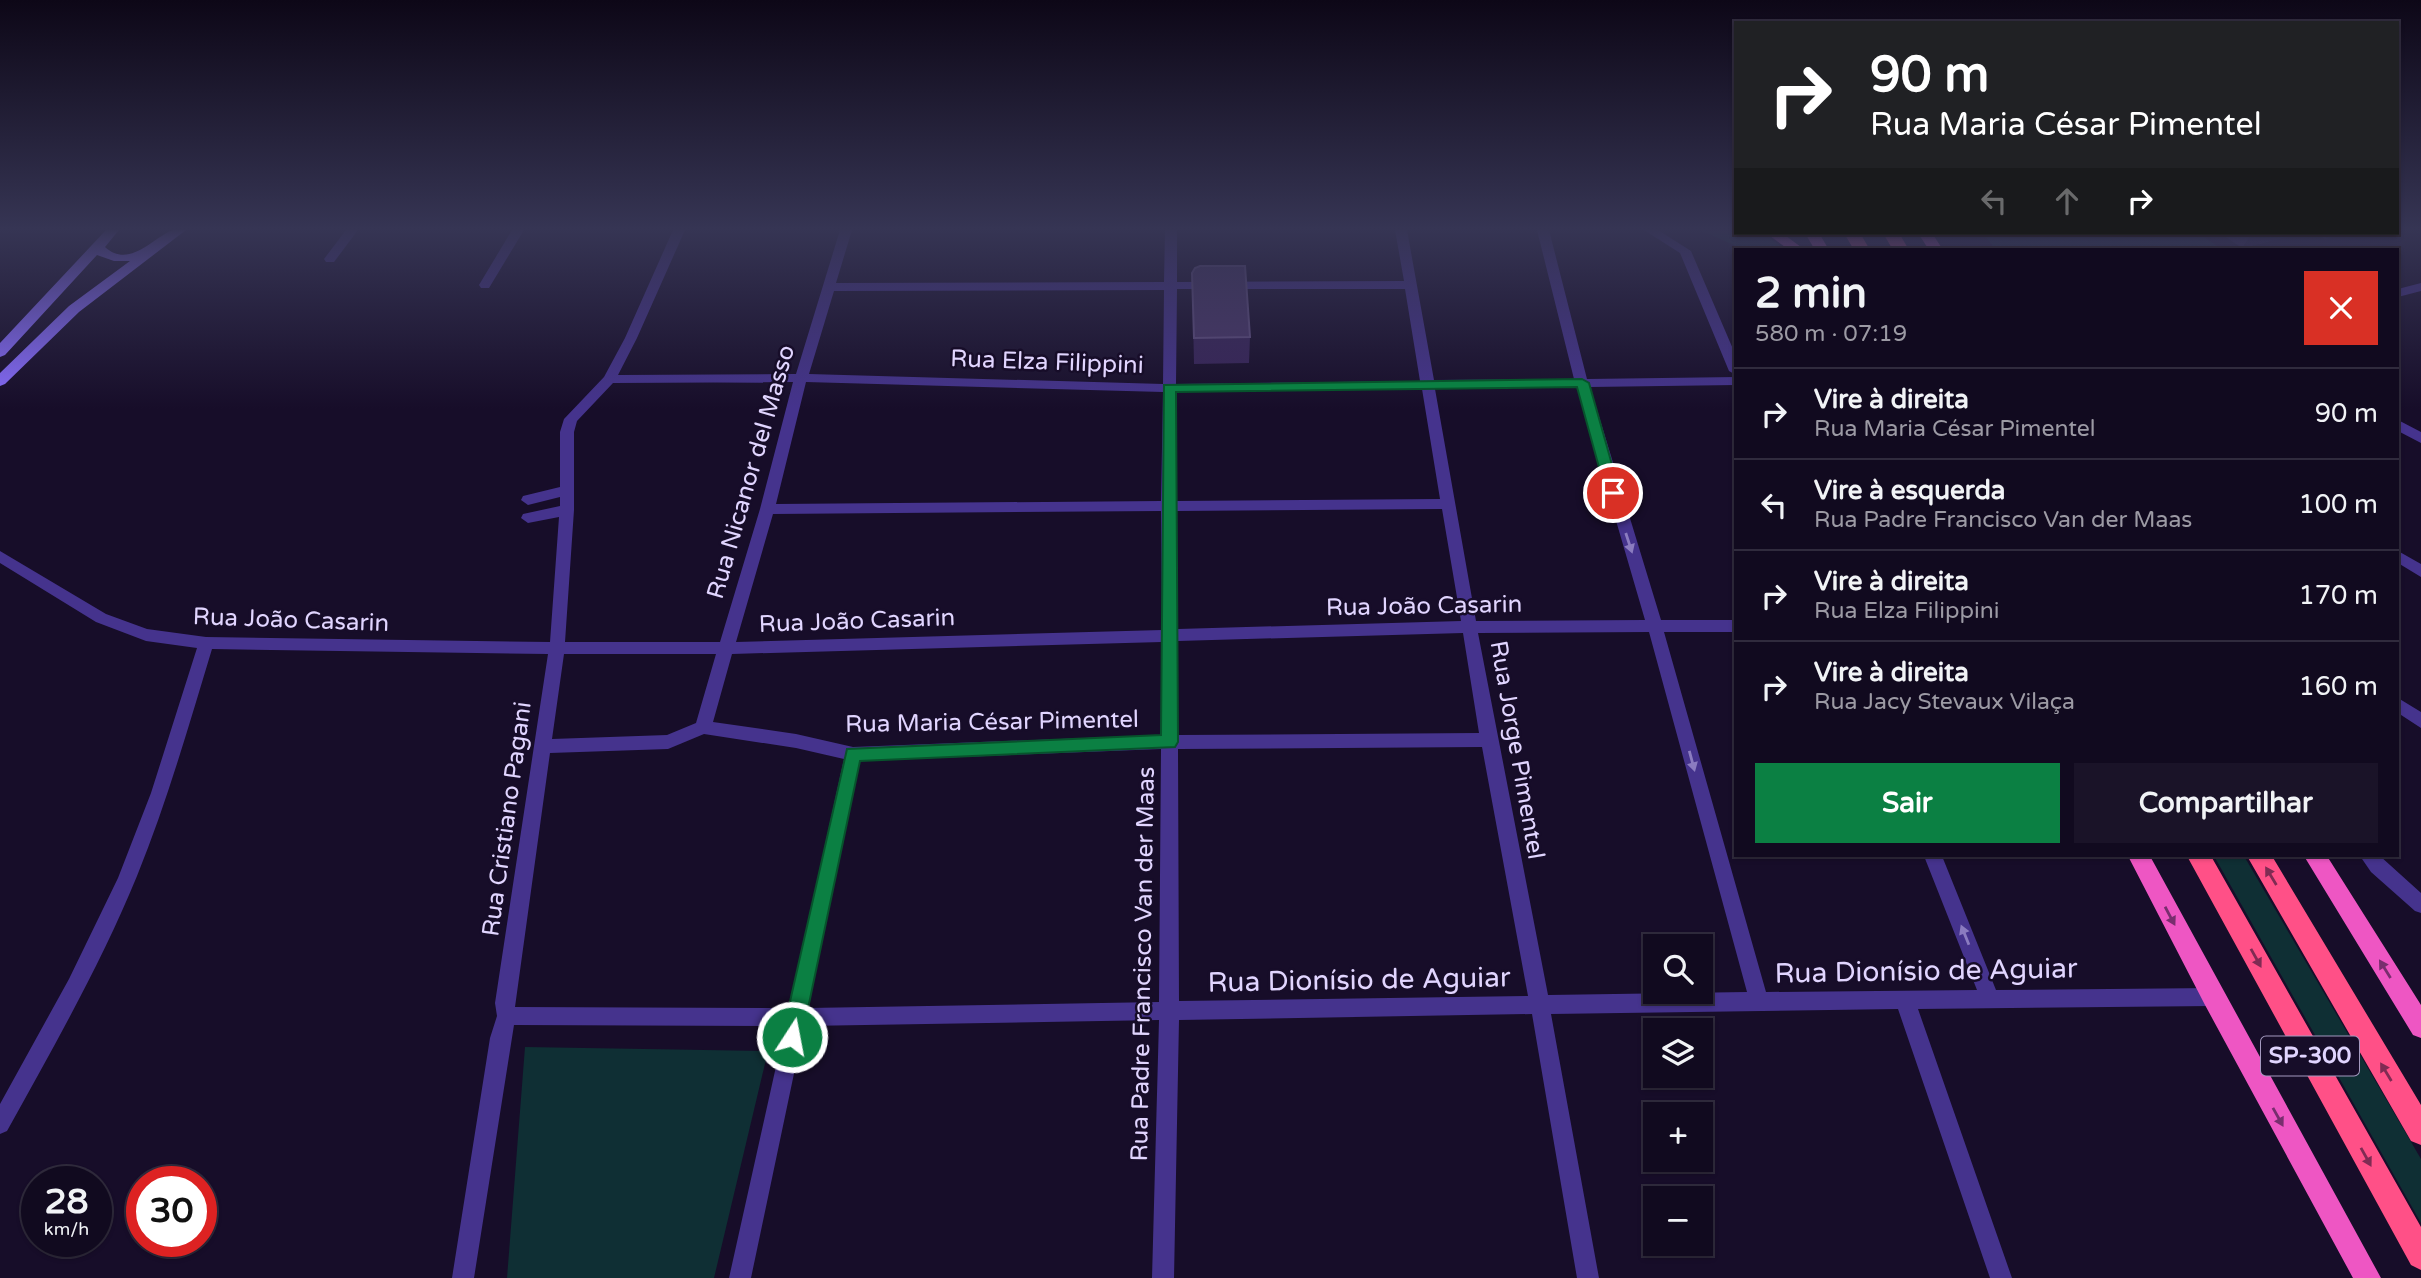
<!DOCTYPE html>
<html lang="pt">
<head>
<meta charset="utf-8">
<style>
  body { margin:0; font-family:"Varela Round",sans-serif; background:#1a1328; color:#f1f3f6; height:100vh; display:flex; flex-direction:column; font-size:26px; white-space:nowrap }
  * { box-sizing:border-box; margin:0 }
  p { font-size:23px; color:#9c9aa4 }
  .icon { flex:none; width:38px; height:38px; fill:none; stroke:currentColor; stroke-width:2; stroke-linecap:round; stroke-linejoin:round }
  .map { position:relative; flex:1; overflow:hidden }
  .drawer { position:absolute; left:1734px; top:248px; width:665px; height:609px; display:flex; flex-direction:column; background:#110a1f; border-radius:0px; box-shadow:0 2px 5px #0004,0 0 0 2px #302b3d }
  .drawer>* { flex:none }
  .banner { position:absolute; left:1734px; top:21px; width:665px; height:214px; border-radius:0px; box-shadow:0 2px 5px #0004,0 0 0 2px #302b3d; background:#202124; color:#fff; overflow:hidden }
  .tools { position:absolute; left:1643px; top:934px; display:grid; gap:14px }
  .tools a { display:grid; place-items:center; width:70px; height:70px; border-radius:0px; background:#110a1f; box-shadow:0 2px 5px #0004,0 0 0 2px #302b3d; font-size:35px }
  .speed { position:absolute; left:21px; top:1166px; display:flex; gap:14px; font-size:35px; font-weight:700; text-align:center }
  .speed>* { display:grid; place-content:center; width:91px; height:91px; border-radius:50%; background:#110a1f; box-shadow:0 2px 5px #0004,0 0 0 2px #302b3d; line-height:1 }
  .speed small { font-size:18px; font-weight:400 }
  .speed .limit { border:10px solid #d22; background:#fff; color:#111 }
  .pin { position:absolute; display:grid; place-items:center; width:60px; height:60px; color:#fff; margin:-30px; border:4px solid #fff; border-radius:50%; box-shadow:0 2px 7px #0007 }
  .me { position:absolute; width:77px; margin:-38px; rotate:11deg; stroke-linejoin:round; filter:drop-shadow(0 0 5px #0008) }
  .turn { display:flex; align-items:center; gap:24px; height:147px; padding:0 21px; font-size:32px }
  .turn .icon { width:91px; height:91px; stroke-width:2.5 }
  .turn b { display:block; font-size:49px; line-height:60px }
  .lanes { display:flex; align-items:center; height:66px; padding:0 21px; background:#0003; justify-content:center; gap:35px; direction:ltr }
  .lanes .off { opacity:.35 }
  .round { display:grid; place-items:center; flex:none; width:74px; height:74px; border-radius:0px; background:#1a1328 }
  .overview { display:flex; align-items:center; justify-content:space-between; height:119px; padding:0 21px }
  h1 { font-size:42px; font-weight:800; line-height:52px }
  .cta { display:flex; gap:14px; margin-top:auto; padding:14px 21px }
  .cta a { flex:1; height:80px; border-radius:0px; background:#0b8043; color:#fff; font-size:28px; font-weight:800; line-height:80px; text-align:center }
  .cta a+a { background:#1a1328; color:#f1f3f6 }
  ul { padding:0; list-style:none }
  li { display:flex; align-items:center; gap:21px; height:91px; padding:0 21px; border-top:2px solid #302b3d }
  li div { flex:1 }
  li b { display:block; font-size:26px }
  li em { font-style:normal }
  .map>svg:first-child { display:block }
  .green { fill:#0f2f34 }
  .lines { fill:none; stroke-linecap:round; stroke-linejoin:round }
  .minor { fill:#45338d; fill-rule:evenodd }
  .secondary { fill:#886cff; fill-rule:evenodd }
  .trunk { fill:#ee56c3; fill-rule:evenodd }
  .motorway { fill:#ff5087; fill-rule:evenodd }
  .wall { fill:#382459 }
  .shaded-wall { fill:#23133e }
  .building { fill:#4a376a; stroke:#625082; stroke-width:2 }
  .oneway { fill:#8b7cc0 }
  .oneway2 { fill:#7f2b53 }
  .oneway3 { fill:#782e6e }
  .route { fill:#0b8043; stroke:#07532c; stroke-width:2 }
  .labels { text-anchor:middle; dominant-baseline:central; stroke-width:5; stroke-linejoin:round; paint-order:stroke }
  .shield { fill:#170d29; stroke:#a499bf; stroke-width:2 }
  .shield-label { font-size:23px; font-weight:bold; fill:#e1d5ff }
  .street-label { font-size:24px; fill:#e1d5ff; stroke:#170d29 }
  .near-street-label { font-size:28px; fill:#e1d5ff; stroke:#170d29 }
</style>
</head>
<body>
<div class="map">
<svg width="2421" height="1278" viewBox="0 0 2421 1278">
  <rect width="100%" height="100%" fill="#170d29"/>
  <path class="green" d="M 1700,230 L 1764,233 L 1785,250 L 1745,250 Z
    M 1983,233 L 2198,233 L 2223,250 L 1996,250 Z
    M 2214,856 L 2244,856 L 2421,1159 L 2421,1223 Z
    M 525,1047 L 768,1051 L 714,1278 L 507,1278 Z"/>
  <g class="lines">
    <path class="minor" d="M 346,230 L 358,230 L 334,262 L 326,262 L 324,259 Z
      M 512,230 L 524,230 L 489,288 L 481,288 L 479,285 Z
      M 673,230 L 685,230 L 637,338 L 618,375 L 796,374 L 840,230 L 852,230 L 836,283 L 1164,282 L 1165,230 L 1177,230 L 1177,282 L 1404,281 L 1395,230 L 1407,230 L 1434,380 L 1574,379 L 1537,230 L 1549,230 L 1587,379 L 1736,377 L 1736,385 L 1590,387 L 1661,620 L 1736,620 L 1736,632 L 1664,632 L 1766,992 L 1977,990 L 1924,856 L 1942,856 L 1996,990 L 2213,988 L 2220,991 L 2223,997 L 2220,1003 L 2213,1006 L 1918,1009 L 2012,1278 L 1990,1278 L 1898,1009 L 1551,1014 L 1599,1278 L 1577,1278 L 1532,1014 L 1179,1020 L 1174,1278 L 1152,1278 L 1159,1020 L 804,1026 L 751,1278 L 729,1278 L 785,1026 L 514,1025 L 474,1278 L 452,1278 L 490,1038 L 497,1016 L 495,1003 L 548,654 L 212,649 C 189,725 167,802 137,876 C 101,964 53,1048 7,1131 L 0,1134 L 0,1104 L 69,979 L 118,878 L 151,793 L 197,648 L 146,641 L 96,622 L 0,563 L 0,551 L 106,614 L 147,629 L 206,637 L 550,642 L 559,517 L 528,523 L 521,518 L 523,514 L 560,506 L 560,497 L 528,505 L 521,500 L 523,496 L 560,487 L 560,432 L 564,419 L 604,377 L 625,338 ZM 1177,289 L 1405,289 L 1420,381 L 1176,384 ZM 1164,290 L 1163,384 L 809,374 L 834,291 ZM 793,382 L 760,509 L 720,642 L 565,642 L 574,510 L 574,432 L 577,421 L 613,383 ZM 806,382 L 1163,392 L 1161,501 L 776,504 ZM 1577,387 L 1645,620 L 1476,621 L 1435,389 ZM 1422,389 L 1440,499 L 1176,501 L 1176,392 ZM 1442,509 L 1461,621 L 1178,629 L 1176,511 ZM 1161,511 L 1162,630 L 736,642 L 773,514 ZM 1649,632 L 1747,992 L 1548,995 L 1478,633 ZM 1463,633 L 1479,733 L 1178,735 L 1178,641 ZM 1162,642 L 1161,735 L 853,747 L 796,734 L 713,722 L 732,654 ZM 564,654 L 716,654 L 696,723 L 667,735 L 552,739 ZM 704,734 L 796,748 L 844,759 L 789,1008 L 515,1007 L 550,753 L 668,749 ZM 1482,747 L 1528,996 L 1179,1001 L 1178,749 ZM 1161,749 L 1159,1002 L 808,1008 L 860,761 Z
      M 1644,230 L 1658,230 L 1691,251 L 1736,356 L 1736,375 L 1729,371 L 1680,253 Z
      M 2421,283 L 2421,291 L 2398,297 L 2398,289 Z
      M 2398,420 L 2421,432 L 2421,443 L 2398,431 Z
      M 2398,551 L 2421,564 L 2421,577 L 2398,563 Z
      M 2398,698 L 2421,712 L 2421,728 L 2398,713 Z
      M 2360,856 L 2380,856 L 2421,893 L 2421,913 L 2415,911 L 2371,872 Z"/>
    <path class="secondary" d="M 106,230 L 119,230 L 105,247 C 128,268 150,241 170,231 C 175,229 181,230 186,230 L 79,312 L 5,384 L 0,386 L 0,373 L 69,306 L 130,261 L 114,261 L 97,255 L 5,355 L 0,357 L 0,343 Z"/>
    <path class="trunk" d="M 1766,233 L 1782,233 L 1805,250 L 1789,250 Z
      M 1805,233 L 1819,233 L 1829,250 L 1815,250 Z
      M 1918,233 L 1932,233 L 1943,250 L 1929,250 Z
      M 2128,856 L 2150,856 L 2381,1278 L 2353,1278 L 2205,1005 Z
      M 2304,856 L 2327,856 L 2421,1005 L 2421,1038 L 2413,1035 Z"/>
    <path class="motorway" d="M 1844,233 L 1860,233 L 1870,250 L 1854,250 Z
      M 1883,233 L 1899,233 L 1909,250 L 1893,250 Z
      M 2187,856 L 2211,856 L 2421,1227 L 2421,1270 L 2411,1265 Z
      M 2247,856 L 2272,856 L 2421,1105 L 2421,1145 L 2411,1141 Z"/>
  </g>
  <path class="wall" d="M 2220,233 L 2302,233 L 2242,248 Z
    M 2316,233 L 2349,233 L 2325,239 Z
    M 1192,273 L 1250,337 L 1249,363 L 1194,364 Z"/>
  <path class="shaded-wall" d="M 2252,233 L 2302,233 L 2242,248 Z
    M 2329,233 L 2349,233 L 2325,239 Z"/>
  <path class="building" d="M 1200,266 L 1245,266 L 1250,337 L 1194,338 L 1192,273 L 1195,268 Z"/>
  <defs><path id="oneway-solid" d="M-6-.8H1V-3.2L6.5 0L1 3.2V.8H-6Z" transform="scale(1.75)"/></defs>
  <g class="oneway">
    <use href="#oneway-solid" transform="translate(1629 543) rotate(72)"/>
    <use href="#oneway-solid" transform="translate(1692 761) rotate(75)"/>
    <use href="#oneway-solid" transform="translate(1965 935) rotate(-112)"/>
  </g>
  <g class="oneway2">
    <use href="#oneway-solid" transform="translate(2271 876) rotate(-121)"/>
    <use href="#oneway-solid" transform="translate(2256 958) rotate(61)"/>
    <use href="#oneway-solid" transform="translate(2386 1072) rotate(-121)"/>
    <use href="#oneway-solid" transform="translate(2366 1157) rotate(61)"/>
  </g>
  <g class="oneway3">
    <use href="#oneway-solid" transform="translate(2170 916) rotate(62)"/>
    <use href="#oneway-solid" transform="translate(2385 969) rotate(-122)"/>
    <use href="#oneway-solid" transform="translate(2278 1117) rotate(61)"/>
  </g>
  <linearGradient id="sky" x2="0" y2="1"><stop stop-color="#0d0717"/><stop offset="0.56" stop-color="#363554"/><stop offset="1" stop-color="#363554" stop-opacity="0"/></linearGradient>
  <rect width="2421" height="409" fill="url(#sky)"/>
  <path class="route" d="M 1582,379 L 1589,383 L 1620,493 L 1613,498 L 1606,493 L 1577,387 L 1176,392 L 1178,742 L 1175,747 L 860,761 L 802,1037 L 799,1044 L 792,1046 L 785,1044 L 782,1037 L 847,749 L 1161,735 L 1164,385 Z"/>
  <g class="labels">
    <rect class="shield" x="2261" y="1036.5" width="98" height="39" rx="5"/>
    <g class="shield-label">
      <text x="2310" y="1056">SP-300</text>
    </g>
    <g class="street-label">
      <text transform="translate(1047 362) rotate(2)">Rua Elza Filippini</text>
      <text transform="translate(751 472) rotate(-74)">Rua Nicanor del Masso</text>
      <text transform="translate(1424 606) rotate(-1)">Rua João Casarin</text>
      <text transform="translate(291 620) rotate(2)">Rua João Casarin</text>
      <text transform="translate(857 621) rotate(-2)">Rua João Casarin</text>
      <text transform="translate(992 722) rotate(-1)">Rua Maria César Pimentel</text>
      <text transform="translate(1517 750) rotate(80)">Rua Jorge Pimentel</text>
      <text transform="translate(507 819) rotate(-82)">Rua Cristiano Pagani</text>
      <text transform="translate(1143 964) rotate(-89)">Rua Padre Francisco Van der Maas</text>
    </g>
    <g class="near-street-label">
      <text transform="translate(1926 971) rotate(-1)">Rua Dionísio de Aguiar</text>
      <text transform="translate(1359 980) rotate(-1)">Rua Dionísio de Aguiar</text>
    </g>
  </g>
</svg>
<div class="tools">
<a><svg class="icon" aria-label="search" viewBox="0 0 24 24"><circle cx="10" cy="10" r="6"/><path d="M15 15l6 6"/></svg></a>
<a><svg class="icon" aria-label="layers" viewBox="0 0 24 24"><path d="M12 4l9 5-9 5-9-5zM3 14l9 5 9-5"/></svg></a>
<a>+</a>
<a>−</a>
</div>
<div class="speed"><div>28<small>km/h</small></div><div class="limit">30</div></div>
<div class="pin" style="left:1613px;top:493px;background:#d93025"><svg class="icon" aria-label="arrive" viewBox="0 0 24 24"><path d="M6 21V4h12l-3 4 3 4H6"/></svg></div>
<svg class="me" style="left:792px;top:1037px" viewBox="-20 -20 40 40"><circle r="17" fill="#0b8043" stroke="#fff" stroke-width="3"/><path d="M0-11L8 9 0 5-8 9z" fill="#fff"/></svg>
<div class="banner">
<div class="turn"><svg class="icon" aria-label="right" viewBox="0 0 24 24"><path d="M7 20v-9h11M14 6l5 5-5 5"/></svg><div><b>90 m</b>Rua Maria César Pimentel</div></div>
<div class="lanes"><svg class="icon off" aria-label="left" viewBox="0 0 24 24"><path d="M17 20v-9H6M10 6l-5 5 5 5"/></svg><svg class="icon off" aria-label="ahead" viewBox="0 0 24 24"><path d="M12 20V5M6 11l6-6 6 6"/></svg><svg class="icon" aria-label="right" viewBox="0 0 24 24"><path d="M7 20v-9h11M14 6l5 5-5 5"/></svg></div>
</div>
<section class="drawer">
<div class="overview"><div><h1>2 min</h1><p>580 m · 07:19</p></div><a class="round" style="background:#d93025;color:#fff"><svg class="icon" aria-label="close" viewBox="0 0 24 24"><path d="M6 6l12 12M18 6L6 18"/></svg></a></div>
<ul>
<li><svg class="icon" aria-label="right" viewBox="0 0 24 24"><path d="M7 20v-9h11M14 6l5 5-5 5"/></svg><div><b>Vire à direita</b><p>Rua Maria César Pimentel</p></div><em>90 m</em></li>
<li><svg class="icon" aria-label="left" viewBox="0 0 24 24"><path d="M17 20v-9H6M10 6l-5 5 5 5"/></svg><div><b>Vire à esquerda</b><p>Rua Padre Francisco Van der Maas</p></div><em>100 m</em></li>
<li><svg class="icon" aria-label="right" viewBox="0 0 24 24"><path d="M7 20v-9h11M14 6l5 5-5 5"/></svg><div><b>Vire à direita</b><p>Rua Elza Filippini</p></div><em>170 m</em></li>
<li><svg class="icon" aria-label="right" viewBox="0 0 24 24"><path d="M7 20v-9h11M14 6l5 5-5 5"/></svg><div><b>Vire à direita</b><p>Rua Jacy Stevaux Vilaça</p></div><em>160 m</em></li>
</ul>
<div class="cta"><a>Sair</a><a>Compartilhar</a></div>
</section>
</div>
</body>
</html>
